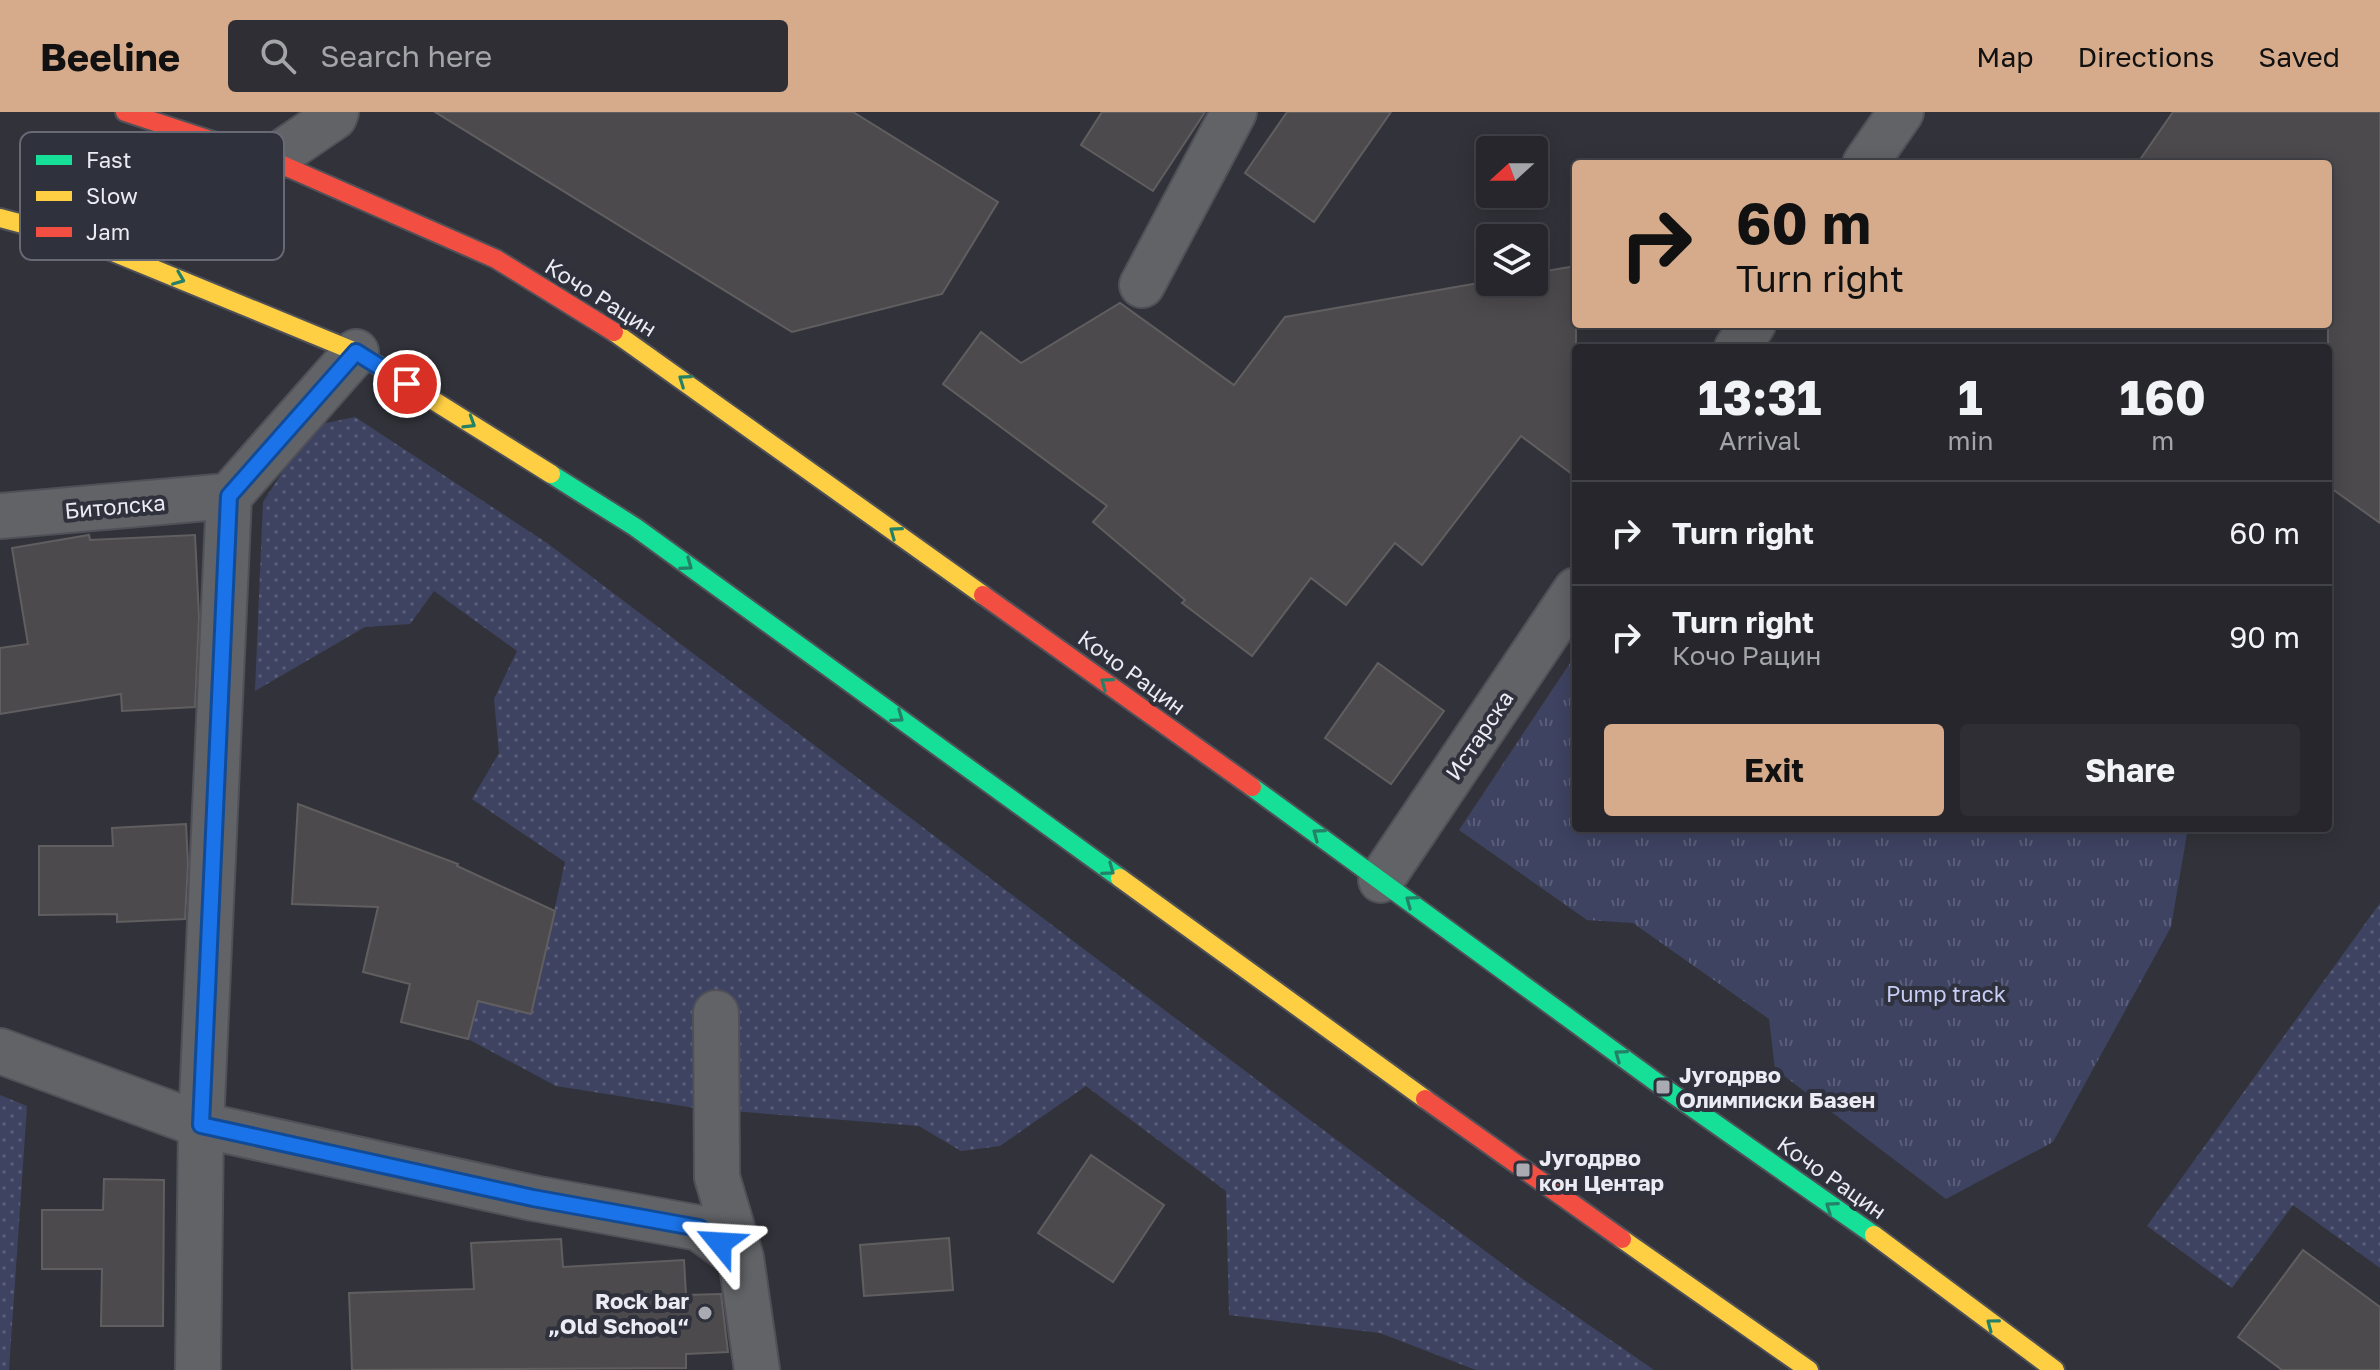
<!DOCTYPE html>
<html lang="en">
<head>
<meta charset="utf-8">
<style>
  body { margin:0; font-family:"Golos Text",sans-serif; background:#2e2e34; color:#f1f3f6; height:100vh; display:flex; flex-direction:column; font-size:30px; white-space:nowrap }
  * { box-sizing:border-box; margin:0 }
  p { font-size:26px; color:#a4a5a9 }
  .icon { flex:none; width:44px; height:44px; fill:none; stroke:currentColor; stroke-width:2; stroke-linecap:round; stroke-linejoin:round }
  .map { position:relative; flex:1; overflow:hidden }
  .sheet { position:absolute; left:1572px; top:232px; width:760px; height:488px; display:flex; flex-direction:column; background:#26262c; border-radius:8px; box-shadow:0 4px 20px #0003,0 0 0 2px #424348 }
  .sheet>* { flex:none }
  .top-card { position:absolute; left:1572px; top:48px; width:760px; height:168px; border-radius:8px; box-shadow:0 4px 20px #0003,0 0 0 2px #424348; background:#d6ab8b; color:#111; overflow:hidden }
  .needle { width:52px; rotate:249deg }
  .buttons { position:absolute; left:1476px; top:24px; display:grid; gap:16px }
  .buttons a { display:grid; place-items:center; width:72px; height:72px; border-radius:8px; background:#26262c; box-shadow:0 4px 20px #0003,0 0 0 2px #424348; font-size:40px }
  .pin { position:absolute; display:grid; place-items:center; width:68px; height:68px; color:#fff; margin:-34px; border:4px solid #fff; border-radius:50%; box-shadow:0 2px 8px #0007 }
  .me { position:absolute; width:88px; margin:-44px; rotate:297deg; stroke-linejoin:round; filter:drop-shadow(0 0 6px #0008) }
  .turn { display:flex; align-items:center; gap:28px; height:168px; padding:0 32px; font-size:36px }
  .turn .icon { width:104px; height:104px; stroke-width:2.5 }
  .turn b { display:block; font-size:56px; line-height:68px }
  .eta { display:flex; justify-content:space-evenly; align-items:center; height:136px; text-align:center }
  .eta b { font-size:48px; font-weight:700; line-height:56px }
  .button { display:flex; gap:16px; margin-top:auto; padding:16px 32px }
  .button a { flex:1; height:92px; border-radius:8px; background:#d6ab8b; color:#111; font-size:32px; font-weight:700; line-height:92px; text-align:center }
  .button a+a { background:#2e2e34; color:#f1f3f6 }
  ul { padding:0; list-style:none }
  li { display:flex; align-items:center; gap:24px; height:104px; padding:0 32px; border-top:2px solid #424348 }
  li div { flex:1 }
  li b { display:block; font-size:30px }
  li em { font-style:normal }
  header { display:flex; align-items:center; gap:48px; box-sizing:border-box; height:112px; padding:0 40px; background:#d6ab8b; color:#111 }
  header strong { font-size:38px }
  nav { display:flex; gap:44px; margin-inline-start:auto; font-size:28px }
  .search { width:560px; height:72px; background:#2e2e34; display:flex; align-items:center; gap:20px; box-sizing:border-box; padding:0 28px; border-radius:8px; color:#a4a5a9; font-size:30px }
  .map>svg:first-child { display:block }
  .grass { fill:url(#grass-dots) }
  .park { fill:url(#park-tufts) }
  .building { fill:#4c4a4c; stroke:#615e60; stroke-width:2 }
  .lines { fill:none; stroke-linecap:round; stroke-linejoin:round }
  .street-casing { stroke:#505158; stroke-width:48 }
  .fast-casing { stroke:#505158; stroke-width:22 }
  .slow-casing { stroke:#505158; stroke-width:22 }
  .jam-casing { stroke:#505158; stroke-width:22 }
  .street { stroke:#626367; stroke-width:44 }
  .fast { stroke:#16e098; stroke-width:18 }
  .slow { stroke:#ffcf43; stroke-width:18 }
  .jam { stroke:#f24e42; stroke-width:18 }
  .oneway { stroke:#248066 }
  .route-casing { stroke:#114b97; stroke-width:20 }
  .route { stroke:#1a73e8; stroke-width:14 }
  .poi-dot { fill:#aaabb2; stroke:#2f313d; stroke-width:3 }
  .labels { text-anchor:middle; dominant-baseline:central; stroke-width:8; stroke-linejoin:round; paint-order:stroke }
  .street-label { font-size:22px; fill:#eaebf3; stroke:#2f313d }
  .park-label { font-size:22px; fill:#c8cef6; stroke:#2f313d }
  .poi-label { font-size:22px; font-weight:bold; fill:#eaebf3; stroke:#2f313d; text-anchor:start }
  .key { fill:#2f313d; stroke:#676974; stroke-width:2 }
  .key-label { font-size:22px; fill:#eaebf3 }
</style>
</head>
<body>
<header>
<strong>Beeline</strong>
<div class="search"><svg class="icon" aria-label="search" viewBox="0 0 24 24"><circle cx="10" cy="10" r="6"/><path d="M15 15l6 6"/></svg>Search here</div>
<nav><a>Map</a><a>Directions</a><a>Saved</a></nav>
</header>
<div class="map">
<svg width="2380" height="1258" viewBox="0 0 2380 1258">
  <defs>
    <pattern id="grass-dots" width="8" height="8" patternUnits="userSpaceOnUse" patternTransform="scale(2)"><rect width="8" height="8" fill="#3e4362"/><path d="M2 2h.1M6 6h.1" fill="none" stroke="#5a5e79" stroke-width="1.8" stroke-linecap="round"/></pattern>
    <pattern id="park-tufts" width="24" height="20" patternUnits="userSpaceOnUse" patternTransform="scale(2)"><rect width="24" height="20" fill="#3e4362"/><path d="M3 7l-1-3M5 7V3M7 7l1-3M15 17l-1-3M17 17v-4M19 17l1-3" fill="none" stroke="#5a5e79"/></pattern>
  </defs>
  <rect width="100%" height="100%" fill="#32333a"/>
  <path class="grass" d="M 355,305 L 547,431 L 1298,999 L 1524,1168 L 1654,1258 L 1476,1258 L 1380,1221 L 1229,1203 L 1226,1079 L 1086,974 L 1000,1034 L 961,1039 L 919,1014 L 695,996 L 556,974 L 468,927 L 478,889 L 531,902 L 565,750 L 472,687 L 499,641 L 494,587 L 517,539 L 434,479 L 410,512 L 365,515 L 255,579 L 263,390 L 312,314 Z
    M 2380,791 L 2380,1156 L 2293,1093 L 2232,1176 L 2147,1114 Z
    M 0,983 L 27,994 L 9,1258 L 0,1258 Z"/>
  <path class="park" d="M 1576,542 L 1576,716 L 2188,716 L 2171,815 L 2053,1030 L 1946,1087 L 1775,957 L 1769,907 L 1633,811 L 1587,808 L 1459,718 Z"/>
  <path class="building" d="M 435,0 L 853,0 L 998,90 L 942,182 L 792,220 Z
    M 1102,0 L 1205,0 L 1153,79 L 1081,33 Z
    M 1287,0 L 1391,0 L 1314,110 L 1245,61 Z
    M 2173,0 L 2380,0 L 2380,411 L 2328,374 L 2328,52 L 2137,52 Z
    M 1576,154 L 1576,365 L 1521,324 L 1422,453 L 1395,431 L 1346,493 L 1311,466 L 1252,544 L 1182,491 L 1185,488 L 1093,410 L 1107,394 L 943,272 L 981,220 L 1021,251 L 1120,191 L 1234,273 L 1285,205 L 1490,169 L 1534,170 L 1534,161 Z
    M 89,423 L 90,428 L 195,423 L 199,505 L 195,595 L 122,599 L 121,582 L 0,602 L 0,536 L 28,532 L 12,436 Z
    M 1378,551 L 1444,599 L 1391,672 L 1325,626 Z
    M 298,692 L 458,752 L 457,754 L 555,799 L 531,902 L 478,889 L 468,927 L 401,910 L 410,872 L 363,860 L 378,795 L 292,792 Z
    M 186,712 L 188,752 L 185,807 L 117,810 L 117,802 L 39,803 L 39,734 L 113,734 L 112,716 Z
    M 1091,1043 L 1164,1093 L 1113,1170 L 1038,1121 Z
    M 104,1067 L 164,1068 L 163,1214 L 101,1214 L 102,1157 L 42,1157 L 42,1098 L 103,1098 Z
    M 949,1126 L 953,1178 L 864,1184 L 860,1133 Z
    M 561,1127 L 563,1155 L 684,1148 L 686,1183 L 721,1182 L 728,1240 L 686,1242 L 686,1256 L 352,1258 L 349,1181 L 474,1177 L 471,1131 Z
    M 2303,1138 L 2380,1195 L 2380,1258 L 2282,1258 L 2238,1225 Z"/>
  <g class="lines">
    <g class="street-casing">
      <path id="street" d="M 271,48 L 334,5 L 336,0
        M 1865,52 L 1901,0
        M 1142,173 L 1234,0
        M 1737,236 L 1753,212
        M 0,404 L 229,384
        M 1381,768 L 1576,478
        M 716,901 L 717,1065 L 741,1146
        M 0,939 L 201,1013 L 533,1086 L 699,1116 L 741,1146 L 757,1258
        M 198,1258 L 201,1013 L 229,384 L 356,240"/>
    </g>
    <g class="fast-casing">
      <path id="fast" d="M 551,362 L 635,415 L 1120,766
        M 1252,675 L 1663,975 L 1874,1123"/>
    </g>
    <g class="slow-casing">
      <path id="slow" d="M 0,106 L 86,129 L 356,240 L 551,362
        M 614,220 L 983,483
        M 1120,766 L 1425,987
        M 1874,1123 L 2055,1258
        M 1622,1127 L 1809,1258"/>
    </g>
    <g class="jam-casing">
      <path id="jam" d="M 125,0 L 271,48 L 496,147 L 614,220
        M 983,483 L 1252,675
        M 1425,987 L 1622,1127"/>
    </g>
    <use href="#street" class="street"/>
    <use href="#fast" class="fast"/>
    <use href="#slow" class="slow"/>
    <use href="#jam" class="jam"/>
  </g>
  <defs><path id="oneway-chevron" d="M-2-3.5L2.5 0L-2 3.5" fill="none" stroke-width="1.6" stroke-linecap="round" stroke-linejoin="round" transform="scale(2)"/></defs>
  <g class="oneway">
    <use href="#oneway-chevron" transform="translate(179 167) rotate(22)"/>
    <use href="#oneway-chevron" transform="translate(684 268) rotate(-145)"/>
    <use href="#oneway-chevron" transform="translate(470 311) rotate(32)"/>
    <use href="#oneway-chevron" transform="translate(895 420) rotate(-144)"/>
    <use href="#oneway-chevron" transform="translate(687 453) rotate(36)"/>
    <use href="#oneway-chevron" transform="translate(1106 571) rotate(-144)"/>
    <use href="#oneway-chevron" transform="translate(898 605) rotate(36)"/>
    <use href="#oneway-chevron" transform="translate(1318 722) rotate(-144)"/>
    <use href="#oneway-chevron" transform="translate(1109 758) rotate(36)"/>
    <use href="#oneway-chevron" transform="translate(1411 789) rotate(-144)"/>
    <use href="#oneway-chevron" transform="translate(1620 943) rotate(-144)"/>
    <use href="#oneway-chevron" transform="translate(1831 1095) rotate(-145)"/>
    <use href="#oneway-chevron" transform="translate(1992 1212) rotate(-143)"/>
  </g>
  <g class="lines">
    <g class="route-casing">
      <path id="route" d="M 407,272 L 356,240 L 229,384 L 201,1013 L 533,1086 L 699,1116 L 720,1131"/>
    </g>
    <use href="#route" class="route"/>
  </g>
  <g class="poi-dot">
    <rect x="1655" y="967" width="16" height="16" rx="4"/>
    <rect x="1515" y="1050" width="16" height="16" rx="4"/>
    <circle cx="705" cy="1201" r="8"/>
  </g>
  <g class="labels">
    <g class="street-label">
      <text transform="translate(601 185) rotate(32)">Кочо Рацин</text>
      <text transform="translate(115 394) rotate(-5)">Битолска</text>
      <text transform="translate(1132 560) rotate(36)">Кочо Рацин</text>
      <text transform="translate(1479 623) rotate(-56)">Истарска</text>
      <text transform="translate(1832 1065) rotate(35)">Кочо Рацин</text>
    </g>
    <g class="park-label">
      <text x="1946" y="881">Pump track</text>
    </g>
    <g class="poi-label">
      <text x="1679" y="962">Југодрво<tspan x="1679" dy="25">Олимписки Базен</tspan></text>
      <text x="1539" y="1045">Југодрво<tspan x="1539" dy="25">кон Центар</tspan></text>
      <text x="689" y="1188" text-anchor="end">Rock bar<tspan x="689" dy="25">„Old School“</tspan></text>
    </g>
  </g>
  <rect x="20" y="20" width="264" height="128" rx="12" class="key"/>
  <rect x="36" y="43" width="36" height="10" fill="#16e098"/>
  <rect x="36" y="79" width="36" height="10" fill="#ffcf43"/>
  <rect x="36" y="115" width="36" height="10" fill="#f24e42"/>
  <g class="key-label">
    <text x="86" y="56">Fast</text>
    <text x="86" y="92">Slow</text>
    <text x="86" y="128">Jam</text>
  </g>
</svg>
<div class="buttons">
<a><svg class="needle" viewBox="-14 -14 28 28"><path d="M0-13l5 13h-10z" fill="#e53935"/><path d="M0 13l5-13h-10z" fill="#a4a5a9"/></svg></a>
<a><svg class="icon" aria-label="layers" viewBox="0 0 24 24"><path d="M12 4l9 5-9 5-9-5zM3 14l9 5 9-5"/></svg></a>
</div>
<div class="pin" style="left:407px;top:272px;background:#d93025"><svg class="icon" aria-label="arrive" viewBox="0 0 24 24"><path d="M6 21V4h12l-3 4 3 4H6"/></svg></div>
<svg class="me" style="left:720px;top:1131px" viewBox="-20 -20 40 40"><path d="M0-17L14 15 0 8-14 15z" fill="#1a73e8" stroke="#fff" stroke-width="4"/></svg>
<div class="top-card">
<div class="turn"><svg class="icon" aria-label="right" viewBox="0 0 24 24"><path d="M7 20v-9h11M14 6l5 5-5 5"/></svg><div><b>60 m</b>Turn right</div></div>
</div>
<section class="sheet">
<div class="eta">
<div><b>13:31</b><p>Arrival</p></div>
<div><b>1</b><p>min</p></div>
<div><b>160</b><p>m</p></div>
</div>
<ul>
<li><svg class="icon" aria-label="right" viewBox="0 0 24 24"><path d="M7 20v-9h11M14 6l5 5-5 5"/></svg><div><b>Turn right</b></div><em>60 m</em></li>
<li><svg class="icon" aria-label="right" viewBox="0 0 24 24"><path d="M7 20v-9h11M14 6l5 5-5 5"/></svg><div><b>Turn right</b><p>Кочо Рацин</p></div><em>90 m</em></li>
</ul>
<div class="button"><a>Exit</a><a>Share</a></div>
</section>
</div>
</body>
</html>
